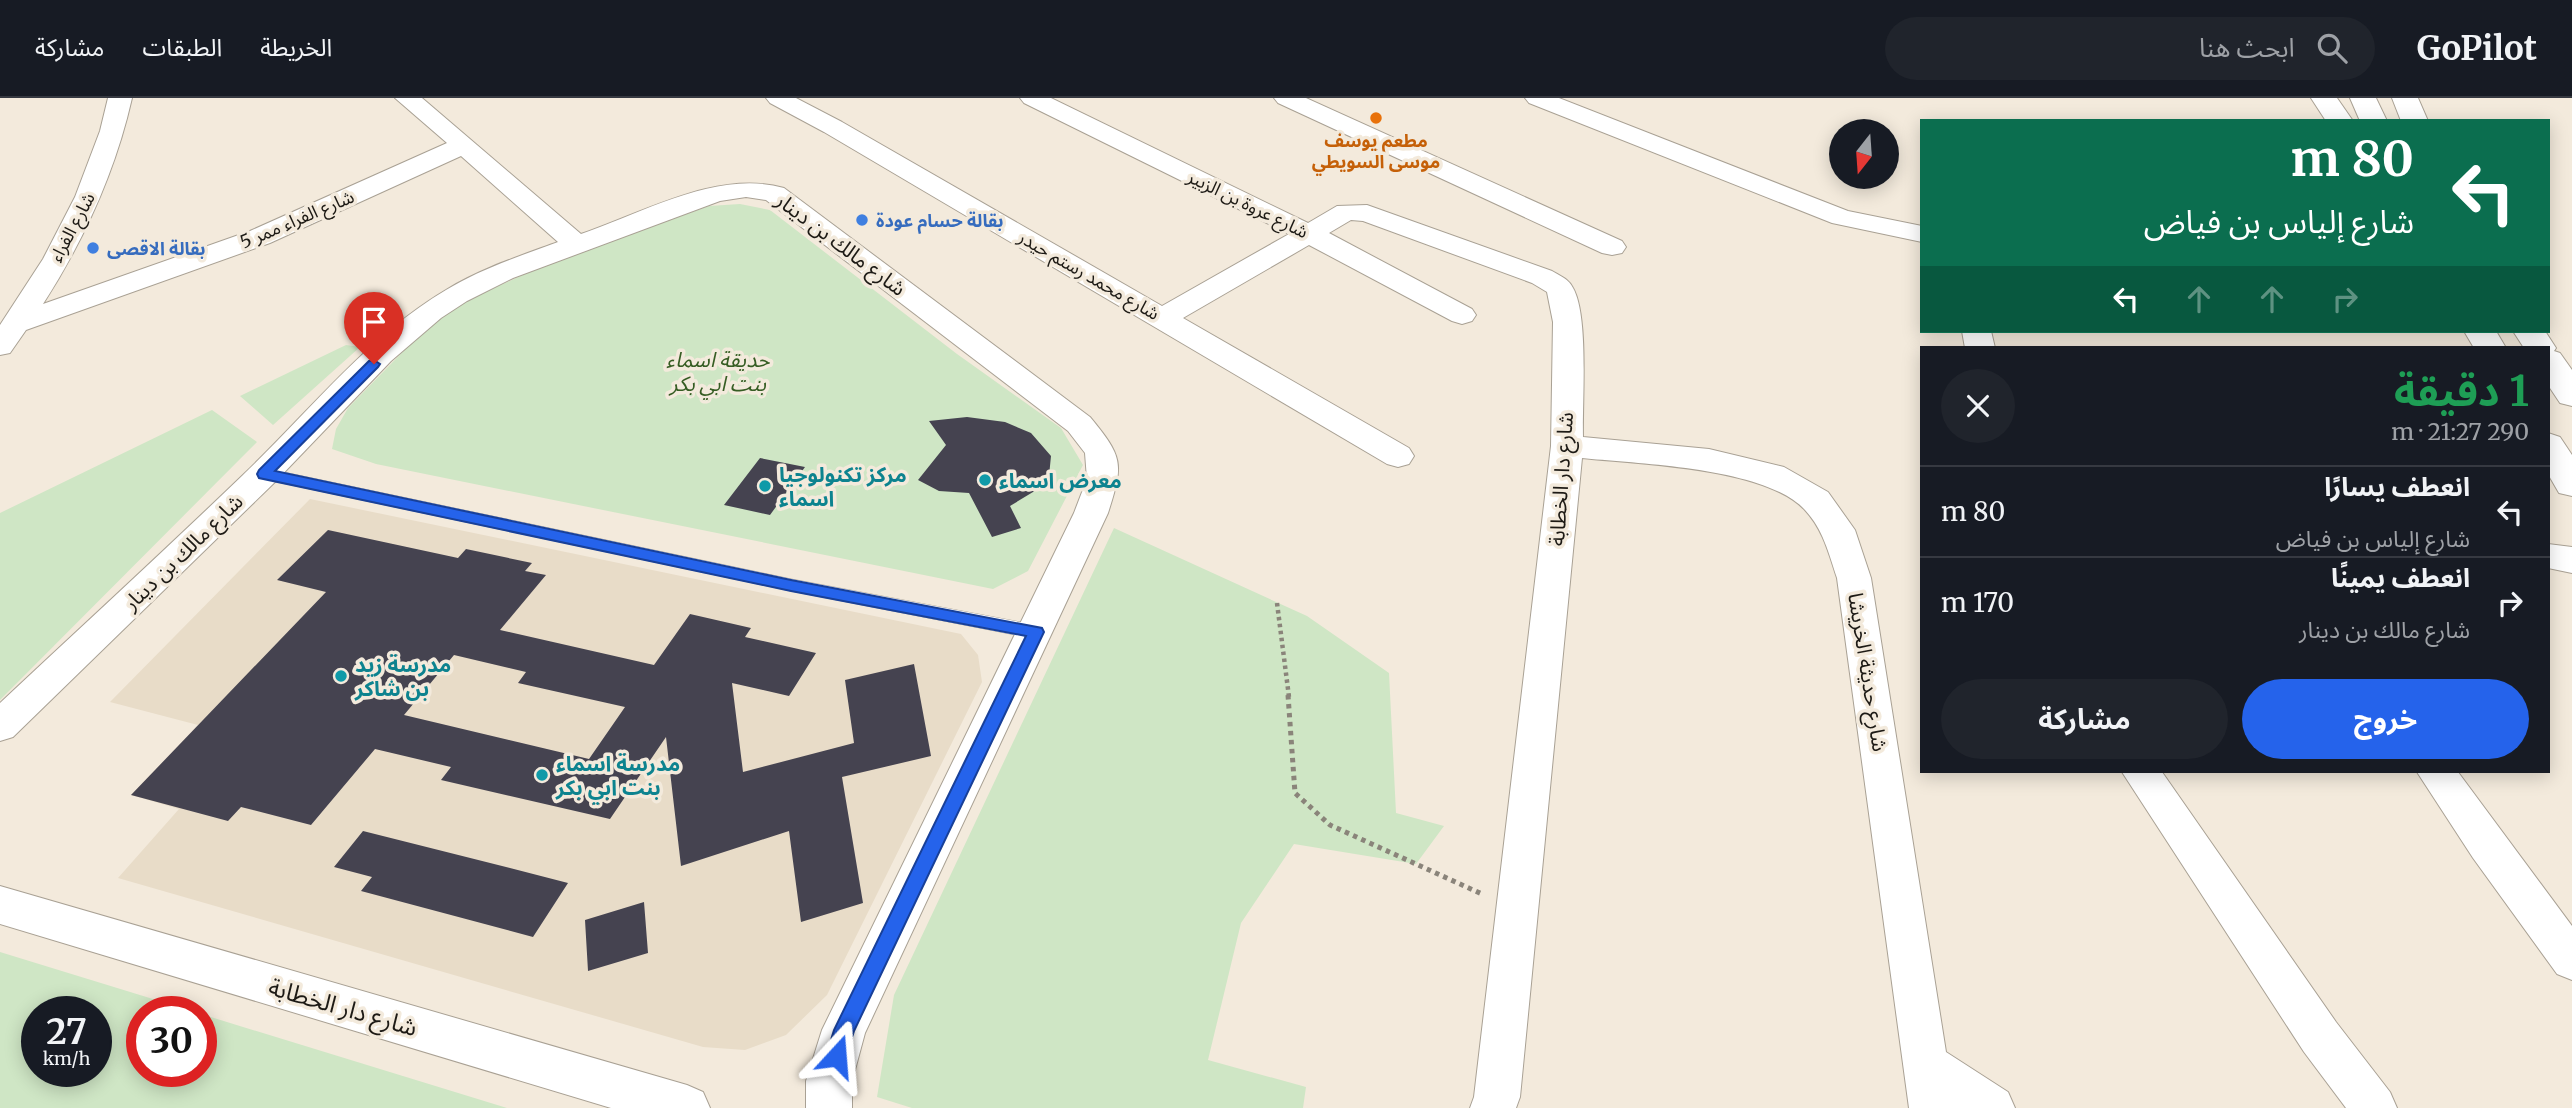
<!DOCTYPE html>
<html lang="ar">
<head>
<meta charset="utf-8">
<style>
  body { margin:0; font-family:Merriweather,"Noto Sans Arabic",serif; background:#20242c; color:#f1f3f6; direction:rtl; height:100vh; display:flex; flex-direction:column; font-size:26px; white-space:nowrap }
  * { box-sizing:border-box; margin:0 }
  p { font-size:23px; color:#9ea1a6 }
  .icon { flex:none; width:38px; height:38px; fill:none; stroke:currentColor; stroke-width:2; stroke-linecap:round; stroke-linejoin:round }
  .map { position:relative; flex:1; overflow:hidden; direction:ltr }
  .side { position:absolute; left:1920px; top:248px; width:630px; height:427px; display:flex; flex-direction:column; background:#171b24; border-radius:0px; box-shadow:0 4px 18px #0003; direction:rtl }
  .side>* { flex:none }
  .hud { position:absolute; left:1920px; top:21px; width:630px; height:214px; border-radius:0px; box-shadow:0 4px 18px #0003; direction:rtl; background:#0b6e4f; color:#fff; overflow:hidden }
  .needle { width:46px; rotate:197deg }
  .tools { position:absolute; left:1829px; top:21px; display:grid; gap:14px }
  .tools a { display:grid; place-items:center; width:70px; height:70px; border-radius:50%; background:#171b24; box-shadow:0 4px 18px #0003; font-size:35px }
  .speed { position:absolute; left:21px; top:898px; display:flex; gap:14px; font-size:35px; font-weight:700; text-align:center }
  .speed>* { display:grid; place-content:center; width:91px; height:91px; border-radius:50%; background:#171b24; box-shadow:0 4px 18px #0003; line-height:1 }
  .speed small { font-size:18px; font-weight:400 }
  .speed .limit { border:10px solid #d22; background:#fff; color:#111 }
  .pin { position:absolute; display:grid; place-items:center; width:60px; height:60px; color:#fff; margin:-72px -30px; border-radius:50% 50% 50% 0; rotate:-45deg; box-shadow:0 0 7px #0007 }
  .pin .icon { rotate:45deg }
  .me { position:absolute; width:77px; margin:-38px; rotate:19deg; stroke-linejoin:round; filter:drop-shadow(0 0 5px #0008) }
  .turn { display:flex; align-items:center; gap:24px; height:147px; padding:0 21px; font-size:32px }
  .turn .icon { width:91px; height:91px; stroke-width:2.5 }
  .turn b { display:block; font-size:49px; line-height:60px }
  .lanes { display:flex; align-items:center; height:66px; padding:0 21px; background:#0003; justify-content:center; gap:35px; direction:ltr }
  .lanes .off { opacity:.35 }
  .round { display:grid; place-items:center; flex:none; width:74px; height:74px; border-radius:37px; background:#20242c }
  .overview { display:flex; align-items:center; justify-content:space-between; height:119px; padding:0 21px }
  h1 { font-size:42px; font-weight:700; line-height:52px; color:#1e9e55 }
  .button { display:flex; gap:14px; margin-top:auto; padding:14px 21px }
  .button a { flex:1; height:80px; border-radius:42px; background:#2563eb; color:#fff; font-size:28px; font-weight:700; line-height:80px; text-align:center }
  .button a+a { background:#20242c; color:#f1f3f6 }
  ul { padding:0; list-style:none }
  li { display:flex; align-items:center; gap:21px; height:91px; padding:0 21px; border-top:2px solid #363941 }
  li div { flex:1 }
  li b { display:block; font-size:26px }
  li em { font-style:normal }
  header { display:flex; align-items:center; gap:42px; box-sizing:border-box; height:98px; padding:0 35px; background:#171b24; border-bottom:2px solid #363941 }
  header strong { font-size:33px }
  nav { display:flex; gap:38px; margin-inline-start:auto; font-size:24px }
  .search { width:490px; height:63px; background:#20242c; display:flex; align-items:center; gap:18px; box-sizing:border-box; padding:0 24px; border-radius:38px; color:#9ea1a6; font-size:26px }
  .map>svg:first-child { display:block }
  .education { fill:#e8dcc8 }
  .green { fill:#cfe6c5; fill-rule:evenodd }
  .building { fill:#454350; fill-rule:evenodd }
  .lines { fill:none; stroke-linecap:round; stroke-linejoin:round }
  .lane-casing { stroke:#a9a194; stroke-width:1 }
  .street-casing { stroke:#a9a194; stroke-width:2 }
  .highway-casing { stroke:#a9a194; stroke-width:2 }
  .path-far1 { stroke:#8a847a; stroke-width:4.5; stroke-dasharray:3.5 3.5; stroke-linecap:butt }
  .path { stroke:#8a847a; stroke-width:5; stroke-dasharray:4.5 4.5; stroke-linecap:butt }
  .lane { fill:#fff; fill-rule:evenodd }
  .street { fill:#fff; fill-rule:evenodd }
  .highway { fill:#fff; fill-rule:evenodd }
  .route { fill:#2563eb; stroke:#184099; stroke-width:2 }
  .food-dot { fill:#e8710a; stroke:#f3eadc; stroke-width:2.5 }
  .shop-dot { fill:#3f7fe0; stroke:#f3eadc; stroke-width:2.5 }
  .culture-dot { fill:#0f9aa8; stroke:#f3eadc; stroke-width:2.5 }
  .labels { text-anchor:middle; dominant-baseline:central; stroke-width:7; stroke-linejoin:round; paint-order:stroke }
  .far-food-label { font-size:18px; font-weight:bold; fill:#c56008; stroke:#f3eadc }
  .far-street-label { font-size:18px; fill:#1d1a15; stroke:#f3eadc }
  .far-shop-label { font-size:18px; font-weight:bold; fill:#366cbe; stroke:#f3eadc; text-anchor:start }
  .street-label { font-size:21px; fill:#1d1a15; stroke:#f3eadc }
  .park-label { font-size:21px; font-style:italic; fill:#365d23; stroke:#f3eadc }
  .culture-label { font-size:21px; font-weight:bold; fill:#0d838f; stroke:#f3eadc; text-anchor:start }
  .near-street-label { font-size:24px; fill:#1d1a15; stroke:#f3eadc }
</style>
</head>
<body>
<header>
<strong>GoPilot</strong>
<div class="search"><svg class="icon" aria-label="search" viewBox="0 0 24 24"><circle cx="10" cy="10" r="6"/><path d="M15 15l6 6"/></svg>ابحث هنا</div>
<nav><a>الخريطة</a><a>الطبقات</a><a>مشاركة</a></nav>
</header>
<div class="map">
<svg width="2572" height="1010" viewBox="0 0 2572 1010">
  <rect width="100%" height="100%" fill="#f3eadc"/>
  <path class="education" d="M 310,401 L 961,536 L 978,557 L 982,584 L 827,897 L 786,937 L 745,952 L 703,949 L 118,780 L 179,711 L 131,697 L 198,627 L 110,604 Z"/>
  <path class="green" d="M 740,106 L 770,112 L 957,256 L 1061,330 L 1083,367 L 1028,473 L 993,491 L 376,366 L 332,351 L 336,331 L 348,310 L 423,233 L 463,204 L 547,166 L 709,108 Z
    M 346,247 L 360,249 L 273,327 L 240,298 Z
    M 212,312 L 257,344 L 0,602 L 0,415 Z
    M 1114,430 L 1307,518 L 1389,575 L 1396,715 L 1444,728 L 1416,766 L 1294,746 L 1241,825 L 1208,962 L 1306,989 L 1303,1010 L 912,1010 L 877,999 L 894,897 Z
    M 0,854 L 192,913 L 142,914 L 142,973 L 201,973 L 201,916 L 507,1010 L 0,1010 ZM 37,914 L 96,914 L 96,973 L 37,973 Z"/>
  <path class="building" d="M 967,319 L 1005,324 L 1031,335 L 1051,358 L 1049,378 L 1033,394 L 1010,408 L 1021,430 L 992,439 L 969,395 L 939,393 L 918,382 L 946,347 L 929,323 Z
    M 760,360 L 805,369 L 770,417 L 724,407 Z
    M 328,432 L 458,460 L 466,451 L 532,465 L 525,473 L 546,477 L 500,532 L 654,567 L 690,516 L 751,530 L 745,539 L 816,555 L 789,598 L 732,585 L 743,674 L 854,645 L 845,582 L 914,566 L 931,658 L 842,679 L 863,805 L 801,824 L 789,733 L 681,768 L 666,639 L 610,721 L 441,682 L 451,669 L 375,651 L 311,727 L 241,709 L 228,723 L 131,697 L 326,494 L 277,482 ZM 454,557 L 526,574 L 518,585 L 625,609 L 589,661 L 404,617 Z
    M 363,733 L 510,770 L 568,785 L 533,839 L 361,793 L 372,779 L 334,769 Z
    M 644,804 L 648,855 L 588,873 L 585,822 Z"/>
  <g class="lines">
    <g class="lane-casing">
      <path id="lane" d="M 264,370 L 791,481 L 1036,527 L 1042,529 L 1045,534 L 1042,539 L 1036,541 L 791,493 L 258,380 L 256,376 Z"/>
    </g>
    <g class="street-casing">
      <path id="street" d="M 108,0 L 132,0 C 115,75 84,142 43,206 L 250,133 L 447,45 L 395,0 L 422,0 L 581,136 C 643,115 718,71 784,90 L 1090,319 C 1123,359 1124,365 1108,415 L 865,935 L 852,983 L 852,1010 L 806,1010 L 806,983 L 822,932 L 1074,415 L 1087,381 L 1085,355 L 1068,333 L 766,102 L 746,99 L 720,103 L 513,180 L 467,203 L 441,220 L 391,263 L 275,384 L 13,639 L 0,643 L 0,605 C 81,529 163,454 243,377 C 309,314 367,239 446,192 C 480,171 520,158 558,144 L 461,58 L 270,145 L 26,232 L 10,255 L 0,257 L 0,227 L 43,161 L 75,99 L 100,33 Z
        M 766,0 L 796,0 L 842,24 L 1162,208 L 1289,136 L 1024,5 L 1020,0 L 1051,0 L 1308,125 L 1337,108 L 1367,107 L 1552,173 C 1560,178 1569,181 1573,190 C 1589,218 1582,303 1583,339 L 1709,351 L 1784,369 L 1828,394 L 1855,432 L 1871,480 L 1946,954 L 2008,994 L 2015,1010 L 1909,1010 L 1837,480 C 1829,456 1823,431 1805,412 C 1765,369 1639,366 1582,360 L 1520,999 L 1516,1010 L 1470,1010 L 1474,999 L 1551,348 L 1553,224 L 1547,194 L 1532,185 L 1363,123 L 1351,122 L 1329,135 L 1472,211 L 1476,217 L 1472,223 L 1462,226 L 1452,223 L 1309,147 L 1183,220 L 1409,350 L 1414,358 L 1409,366 L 1398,369 L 1387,366 L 824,34 L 770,5 Z
        M 1274,0 L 1306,0 L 1622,143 L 1626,149 L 1622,155 L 1612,157 L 1602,155 L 1278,5 Z
        M 1525,0 L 1559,0 L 1848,113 L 1922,128 L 1922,144 L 1832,125 L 1529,5 Z
        M 1962,233 L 1991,233 L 1995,250 L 1965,250 Z
        M 2548,446 L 2572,449 L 2572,475 L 2548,470 Z
        M 2122,674 L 2162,674 L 2336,924 L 2390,994 L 2397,1010 L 2346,1010 L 2304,954 Z
        M 2417,674 L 2458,674 L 2572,828 L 2572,882 L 2557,876 L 2473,760 Z
        M 0,788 L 687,987 L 703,994 L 710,1010 L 611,1010 L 0,826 Z"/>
    </g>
    <g class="highway-casing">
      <path id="highway" d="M 2311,0 L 2337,0 L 2353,23 L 2326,23 Z
        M 2350,0 L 2376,0 L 2387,23 L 2360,23 Z
        M 2392,0 L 2418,0 L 2428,23 L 2401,23 Z
        M 2464,233 L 2496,233 L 2506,250 L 2474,250 Z
        M 2513,233 L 2545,233 L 2556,250 L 2554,253 L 2560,255 L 2572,272 L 2572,308 L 2560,305 L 2548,287 L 2548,250 L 2524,250 Z
        M 2548,335 L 2560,339 L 2572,357 L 2572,398 L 2559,395 L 2548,376 Z"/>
    </g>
    <path class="path-far1" d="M 1277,505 L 1289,599"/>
    <path class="path" d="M 1288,597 L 1295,695 L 1330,727 L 1482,796"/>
    <use href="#lane" class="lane"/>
    <use href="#street" class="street"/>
    <use href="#highway" class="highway"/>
  </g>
  <path class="route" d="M 374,262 L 380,266 L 378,269 L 275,373 L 791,482 L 1042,530 L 1044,534 L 854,933 L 844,965 L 837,967 L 829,965 L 826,958 L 834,932 L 1026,538 L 791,493 L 259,380 L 257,376 L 259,372 L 369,263 Z"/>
  <circle class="food-dot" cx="1376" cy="20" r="7"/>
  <g class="shop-dot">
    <circle cx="862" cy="122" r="7"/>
    <circle cx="93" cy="150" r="7"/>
  </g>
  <g class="culture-dot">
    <circle cx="985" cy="382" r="7"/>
    <circle cx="765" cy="388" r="7"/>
    <circle cx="341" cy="578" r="7"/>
    <circle cx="542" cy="677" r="7"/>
  </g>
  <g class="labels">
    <g class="far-food-label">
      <text x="1376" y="42">مطعم يوسف<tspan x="1376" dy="21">موسى السويطي</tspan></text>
    </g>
    <g class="far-street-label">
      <text transform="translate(1248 106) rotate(26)">شارع عروة بن الزبير</text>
      <text transform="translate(297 121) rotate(-23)">شارع الفراء ممر 5</text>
      <text transform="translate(72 129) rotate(-62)">شارع الفراء</text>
      <text transform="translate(1089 177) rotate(30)">شارع محمد رستم حيدر</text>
    </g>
    <g class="far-shop-label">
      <text x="876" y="122">بقالة حسام عودة</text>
      <text x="107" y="150">بقالة الاقصى</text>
    </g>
    <g class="street-label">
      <text transform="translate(841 146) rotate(37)">شارع مالك بن دينار</text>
      <text transform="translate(1561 381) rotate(-86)">شارع دار الخطابة</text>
      <text transform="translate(183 454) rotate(-44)">شارع مالك بن دينار</text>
      <text transform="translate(1868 574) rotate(81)">شارع حديثة الخريشا</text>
    </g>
    <g class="park-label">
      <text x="718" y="261">حديقة اسماء<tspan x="718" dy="24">بنت ابي بكر</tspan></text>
    </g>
    <g class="culture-label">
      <text x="779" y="376">مركز تكنولوجيا<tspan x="779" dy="24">اسماء</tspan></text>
      <text x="999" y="382">معرض اسماء</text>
      <text x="355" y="566">مدرسة زيد<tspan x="355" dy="24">بن شاكر</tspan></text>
      <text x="556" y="665">مدرسة اسماء<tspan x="556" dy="24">بنت ابي بكر</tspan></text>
    </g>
    <g class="near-street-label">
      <text transform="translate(343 909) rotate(16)">شارع دار الخطابة</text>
    </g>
  </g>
</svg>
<div class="tools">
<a><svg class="needle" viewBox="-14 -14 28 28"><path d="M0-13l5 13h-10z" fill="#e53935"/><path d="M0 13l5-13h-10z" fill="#9ea1a6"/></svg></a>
</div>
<div class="speed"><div>27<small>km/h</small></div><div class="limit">30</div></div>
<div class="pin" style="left:374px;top:266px;background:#d93025"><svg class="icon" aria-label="arrive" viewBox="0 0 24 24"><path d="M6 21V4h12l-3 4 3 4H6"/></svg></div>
<svg class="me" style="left:837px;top:958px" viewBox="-20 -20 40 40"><path d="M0-17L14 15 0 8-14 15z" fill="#2563eb" stroke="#fff" stroke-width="4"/></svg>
<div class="hud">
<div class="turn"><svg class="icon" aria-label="left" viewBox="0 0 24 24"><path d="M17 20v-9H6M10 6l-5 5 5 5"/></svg><div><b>80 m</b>شارع إلياس بن فياض</div></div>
<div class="lanes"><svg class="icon" aria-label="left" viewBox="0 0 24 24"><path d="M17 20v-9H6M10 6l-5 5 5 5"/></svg><svg class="icon off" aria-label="ahead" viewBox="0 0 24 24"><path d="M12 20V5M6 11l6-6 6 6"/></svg><svg class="icon off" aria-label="ahead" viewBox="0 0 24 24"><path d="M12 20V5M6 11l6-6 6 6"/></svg><svg class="icon off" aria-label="right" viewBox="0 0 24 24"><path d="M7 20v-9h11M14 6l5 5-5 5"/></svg></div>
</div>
<section class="side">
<div class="overview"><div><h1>1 دقيقة</h1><p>290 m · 21:27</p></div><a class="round"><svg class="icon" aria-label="close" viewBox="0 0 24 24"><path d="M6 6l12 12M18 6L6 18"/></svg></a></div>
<ul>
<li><svg class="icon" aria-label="left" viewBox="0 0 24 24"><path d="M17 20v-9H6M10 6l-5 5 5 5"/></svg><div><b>انعطف يسارًا</b><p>شارع إلياس بن فياض</p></div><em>80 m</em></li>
<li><svg class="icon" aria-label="right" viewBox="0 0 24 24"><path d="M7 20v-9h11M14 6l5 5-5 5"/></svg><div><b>انعطف يمينًا</b><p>شارع مالك بن دينار</p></div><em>170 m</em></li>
</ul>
<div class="button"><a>خروج</a><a>مشاركة</a></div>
</section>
</div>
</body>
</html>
